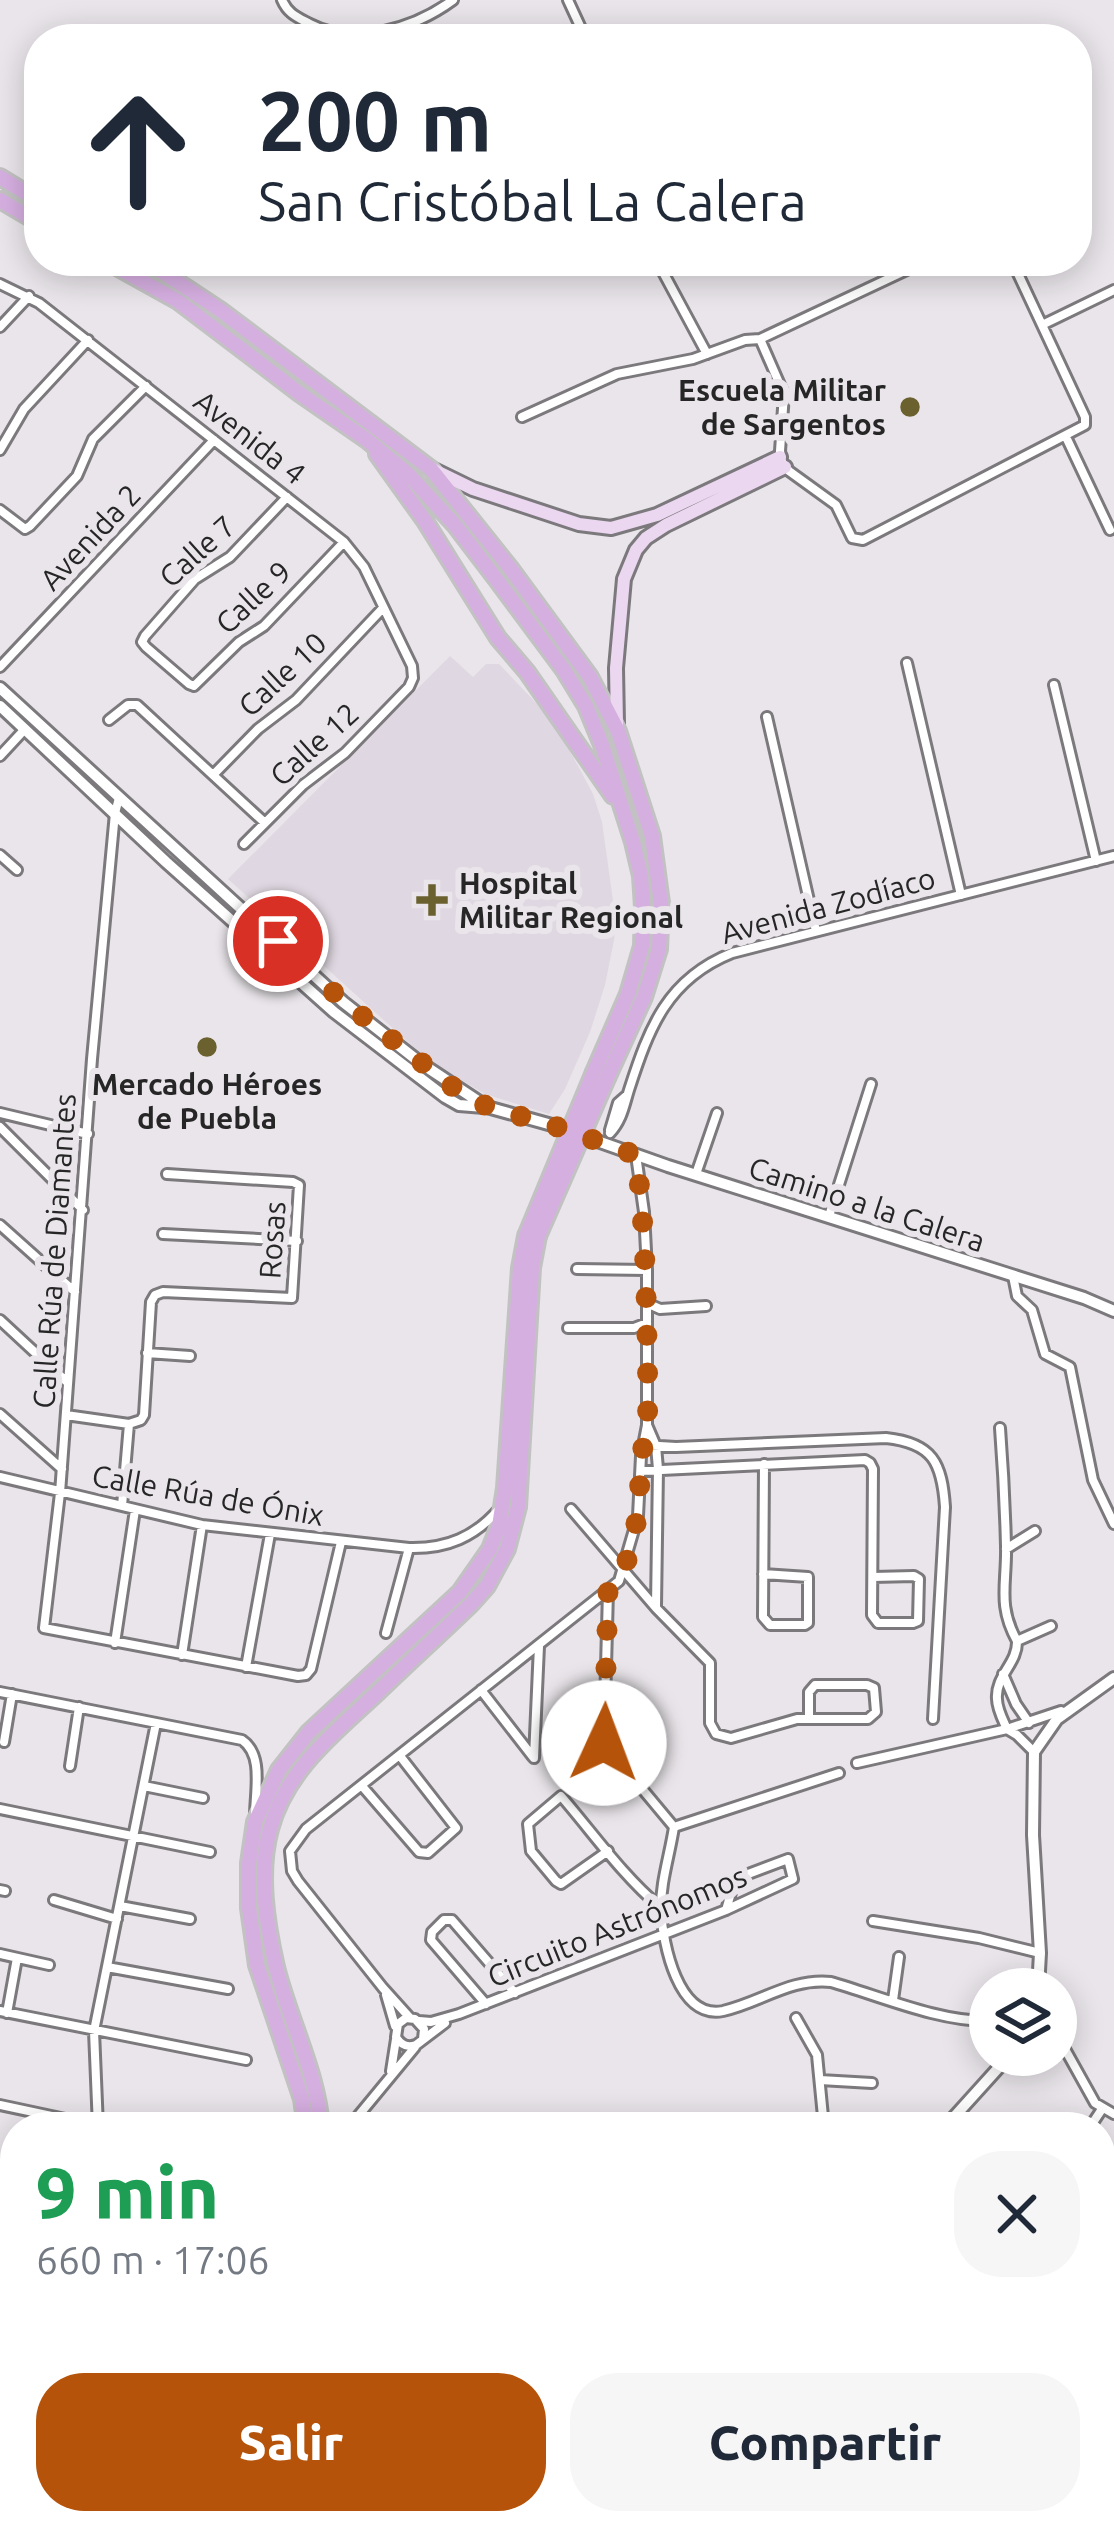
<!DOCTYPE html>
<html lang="es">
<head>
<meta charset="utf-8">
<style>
  body { margin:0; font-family:Ubuntu,sans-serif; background:#f6f6f7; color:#1f2937; height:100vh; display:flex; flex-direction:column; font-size:45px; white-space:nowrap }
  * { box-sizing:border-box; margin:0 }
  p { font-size:39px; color:#747a83 }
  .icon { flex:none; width:66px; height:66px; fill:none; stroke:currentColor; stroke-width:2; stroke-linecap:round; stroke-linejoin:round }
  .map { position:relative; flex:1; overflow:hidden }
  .details { position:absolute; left:0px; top:2112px; width:1116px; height:423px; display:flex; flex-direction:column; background:#fff; border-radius:48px 48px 0 0; box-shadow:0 6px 30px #0003 }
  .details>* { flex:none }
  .guide { position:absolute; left:24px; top:24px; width:1068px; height:252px; border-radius:48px; box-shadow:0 6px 30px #0003; background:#fff; color:#1f2937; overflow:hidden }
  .controls { position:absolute; left:969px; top:1968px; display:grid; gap:24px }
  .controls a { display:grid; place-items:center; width:108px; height:108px; border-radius:50%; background:#fff; box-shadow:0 6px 30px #0003; font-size:60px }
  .pin { position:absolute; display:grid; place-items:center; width:102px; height:102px; color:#fff; margin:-51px; border:6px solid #fff; border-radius:50%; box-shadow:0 3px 12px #0007 }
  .me { position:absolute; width:132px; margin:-66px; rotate:2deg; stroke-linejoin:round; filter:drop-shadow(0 0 9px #0008) }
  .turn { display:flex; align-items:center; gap:42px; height:252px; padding:0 36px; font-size:54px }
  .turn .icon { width:156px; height:156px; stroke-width:2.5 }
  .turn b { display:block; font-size:84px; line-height:102px }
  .round { display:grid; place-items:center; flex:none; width:126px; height:126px; border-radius:48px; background:#f6f6f7 }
  .headline { display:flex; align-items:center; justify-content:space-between; height:204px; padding:0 36px }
  h1 { font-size:72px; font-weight:800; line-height:90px; color:#1e9e55 }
  .action { display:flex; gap:24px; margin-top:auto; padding:24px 36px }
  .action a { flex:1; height:138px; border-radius:48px; background:#b45309; color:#fff; font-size:48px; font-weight:800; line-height:138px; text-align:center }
  .action a+a { background:#f6f6f7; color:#1f2937 }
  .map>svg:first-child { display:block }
  .built { fill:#dfd7e1 }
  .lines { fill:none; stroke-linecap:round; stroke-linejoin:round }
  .minor-casing { stroke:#7c797d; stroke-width:14 }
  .tertiary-casing { stroke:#7c797d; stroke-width:16 }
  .secondary-casing { stroke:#7c797d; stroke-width:18 }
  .primary-casing { stroke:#c3c2c3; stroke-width:20 }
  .minor { stroke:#fff; stroke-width:8 }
  .tertiary { stroke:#fff; stroke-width:10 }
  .secondary { stroke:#ebd7f0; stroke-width:12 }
  .primary { stroke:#d6afe1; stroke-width:14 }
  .primary-bridge-casing { stroke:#c3c2c3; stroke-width:20; stroke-linecap:butt }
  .primary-bridge { stroke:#d6afe1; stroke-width:14 }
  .route { stroke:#b45309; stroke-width:21; stroke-dasharray:0 37.8 }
  .poi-dot { fill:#6a612e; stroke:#e9e5ea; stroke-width:4.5 }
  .labels { text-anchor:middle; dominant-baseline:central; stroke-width:12; stroke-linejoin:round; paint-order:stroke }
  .poi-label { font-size:30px; font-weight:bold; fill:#272627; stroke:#e9e5ea; text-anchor:end }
  .street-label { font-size:30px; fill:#272627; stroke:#e9e5ea }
</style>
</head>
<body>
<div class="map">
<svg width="1114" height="2533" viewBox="0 0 1114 2533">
  <rect width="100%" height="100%" fill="#e9e5ea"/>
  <path class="built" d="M 450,656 L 473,677 L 486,664 L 499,664 L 555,723 L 593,794 L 602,822 L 616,922 L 614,940 L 605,985 L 590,1032 L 565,1089 L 549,1114 L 485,1094 L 429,1061 L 228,879 Z"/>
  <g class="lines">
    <g class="minor-casing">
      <path id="minor" d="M 282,0 C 288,14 297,17 310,24 C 354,47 415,28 453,0
        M 568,0 L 586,39
        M 657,261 L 707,354
        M 0,284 L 39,303 L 344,542 L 364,567 L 412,666 L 413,678 L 409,687 L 345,753 L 303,785 L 244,844
        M 1042,325 L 1114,290
        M 0,327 L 29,296
        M 760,339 L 784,394 L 780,451 L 782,462 L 789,471 L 836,505 L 852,538 L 863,540 L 1085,425 L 1085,417 L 1012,261
        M 522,417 L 617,374 L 693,359 L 745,340 L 760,339 L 926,261
        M 1066,437 L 1110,530
        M 0,450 L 24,409 L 88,340
        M 287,497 L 230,557 L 195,579 L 145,636 L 142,642 L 146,647 L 189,684 L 194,686 L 239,642 L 264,626 L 344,542
        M 0,510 L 25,529 L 30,526 L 77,476 L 93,439 L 146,386
        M 907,663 L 961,895
        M 0,667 L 214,440
        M 1054,685 L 1096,861
        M 767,717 L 816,931
        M 109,720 L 128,705 L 137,705 L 265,823
        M 0,756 L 25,729
        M 214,774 L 258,729 L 296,700 L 383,608
        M 119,798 L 115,813 L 92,1059 L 60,1493 L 44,1628 L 298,1676 L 306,1675 L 311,1669 L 341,1542
        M 0,855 L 17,870
        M 0,1113 L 88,1134
        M 0,1127 L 83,1210
        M 610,1130 L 618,1103 L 626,1096
        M 610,1133 C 622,1120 624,1106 629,1090 C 649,1028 667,979 732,953 L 1114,856
        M 696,1174 L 717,1113
        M 829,1216 L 871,1084
        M 0,1225 L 75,1292
        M 163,1234 L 297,1241
        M 577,1269 L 647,1270
        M 1013,1276 L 1017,1296 L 1032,1310 L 1045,1354 L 1070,1367 L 1093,1480 L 1114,1524
        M 647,1303 L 660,1309 L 706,1306
        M 0,1320 L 68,1383
        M 568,1328 L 634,1328 L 647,1323
        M 147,1353 L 190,1356
        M 0,1414 L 62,1469
        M 66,1415 L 129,1424 L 141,1420 L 144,1415 L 151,1302 L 155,1295 L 163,1292 L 292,1298 L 299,1185 L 293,1182 L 167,1174
        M 647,1425 L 656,1446 L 658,1469 L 656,1606
        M 1000,1428 C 1003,1467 1005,1506 1006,1546 C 1007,1584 997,1605 1017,1641
        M 643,1445 L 676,1447 L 886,1438 C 933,1443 942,1463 945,1507 L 933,1719
        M 641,1471 L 865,1460 L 870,1463 L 873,1469 L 872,1615 L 878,1623 L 913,1623 L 918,1621 L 919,1579 L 914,1576 L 873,1577
        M 0,1477 L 202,1525 L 409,1548 C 447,1549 475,1537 500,1508
        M 122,1506 L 129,1424
        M 571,1509 L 656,1608 L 710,1663 L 710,1723 L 716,1734 L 731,1738 L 797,1719 L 868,1719 L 876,1712 L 874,1688 L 867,1685 L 815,1685 L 809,1692 L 809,1718
        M 1006,1549 L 1035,1531
        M 763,1574 L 808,1577 L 808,1623 L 805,1625 L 770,1625 L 763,1617 L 764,1464
        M 608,1591 L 604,1743 L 674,1827
        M 386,1633 L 409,1548
        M 115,1643 L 135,1510
        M 182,1655 L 202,1525
        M 246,1667 L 270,1534
        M 1003,1674 L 1016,1704 L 1029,1723
        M 481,1690 L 533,1757
        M 0,1692 L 242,1740 C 264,1755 255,1791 255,1816
        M 4,1742 L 12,1694
        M 1034,1752 L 1017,1735 L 1007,1729 C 1003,1720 997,1709 997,1699 C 995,1676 1018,1663 1017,1641 L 1051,1626
        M 534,1758 L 539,1646
        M 857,1763 L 1007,1729 L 1061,1711
        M 70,1766 L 79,1707
        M 144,1786 L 203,1798
        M 362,1786 L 419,1852 L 428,1853 L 456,1828 L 400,1756
        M 0,1809 L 210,1852
        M 674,1827 C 670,1854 660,1884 661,1911 C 663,1944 678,2020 723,2011 C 762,2002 790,1978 831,1982 C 880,1996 939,2022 990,2021
        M 674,1827 L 839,1773
        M 608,1851 L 561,1884 L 556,1881 L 531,1851 L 528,1824 L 561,1796 C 593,1833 622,1875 660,1907
        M 0,1890 L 5,1891
        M 54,1900 L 117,1919
        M 120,1906 L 190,1919
        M 873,1921 L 979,1938 L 1040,1953
        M 0,1954 L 49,1965
        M 107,1967 L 228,1989
        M 386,1995 L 395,2026
        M 893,2000 L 899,1957
        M 486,2004 L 431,1940 L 432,1932 L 444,1920 L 452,1920 L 515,1993
        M 0,2011 L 246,2060
        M 7,2013 L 17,1958
        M 410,2018 L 383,1988 L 298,1881 L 292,1871 L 290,1851 L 306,1829 L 619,1581 L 638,1516 L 641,1456 L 647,1425 L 647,1270 L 644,1212 L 636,1155
        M 796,2018 L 817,2055 L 824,2127
        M 419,2021 L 431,2022 L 459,2014 L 726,1910 L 793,1879 L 788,1859 L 735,1879 L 726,1910
        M 1056,2033 L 1095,2103 L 1114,2114
        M 423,2039 L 424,2029 L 415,2019 L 406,2018 L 398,2024 L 396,2037 C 401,2045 407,2048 416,2045 L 445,2023
        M 391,2071 L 396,2039
        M 820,2080 L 872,2083
        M 0,2105 L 103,2127
        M 98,2127 L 94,2031 L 156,1723
        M 349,2127 L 415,2047
        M 1090,2127 L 1102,2109
        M 0,2194 L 15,2197
        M 0,2290 L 15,2293
        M 1101,2318 L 1114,2288
        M 0,2381 L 15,2384
        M 113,2520 L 113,2533
        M 318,2520 L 318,2533
        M 508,2520 L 508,2533
        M 516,2520 L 630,2522
        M 58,2533 L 58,2520
        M 184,2533 L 185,2520
        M 245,2533 L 246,2520
        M 911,2533 L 916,2520
        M 999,2533 L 1004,2520
        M 1101,2533 L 1114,2504"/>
    </g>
    <g class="tertiary-casing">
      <path id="tertiary" d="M 0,688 L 343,1002 L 422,1064 L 487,1107 L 552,1125 L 668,1166 L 1084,1298 L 1114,1311
        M 0,706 L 166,862 L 334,1012 L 445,1097 L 459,1105 L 484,1107
        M 1038,1989 L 1040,1953 L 1033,1835 L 1034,1752 L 1057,1719 L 1114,1678
        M 945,2127 L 1010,2055
        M 721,2533 L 726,2520"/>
    </g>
    <g class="secondary-casing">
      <path id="secondary" d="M 432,469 L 473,489 L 579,524 L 611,528 L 657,515 L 780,457
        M 617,724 L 616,668 L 624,579 L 636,550 L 646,538 L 666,525 L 785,467"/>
    </g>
    <g class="primary-casing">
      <path id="primary" d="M 0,177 L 39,201
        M 0,200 L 39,223
        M 106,261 L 178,301 L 299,393 L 367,440 L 408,474 L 455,525 L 497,580 L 564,670 L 586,706 L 602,745 L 633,842 L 641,876 L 643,907 L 642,946 L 628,994 L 594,1072
        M 146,261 L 220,310 L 431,469 L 510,568 L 590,677 L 618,731 L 652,836 L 661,903 L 659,949 L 644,997 L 608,1076
        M 377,454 L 425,521 L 498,638 L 527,672 L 613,796
        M 306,2127 L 302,2099 L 257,1965 L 249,1908 L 249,1863 L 255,1822 L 279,1770 L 309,1732 L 460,1592 L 490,1549 L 499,1526 L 505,1488 L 520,1268 L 526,1236
        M 321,2127 C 317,2072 289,2020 276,1967 C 266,1923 258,1873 270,1829 C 286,1770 334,1733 377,1693 C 408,1663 440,1634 471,1604 L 487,1586 L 507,1549 L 518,1507 L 532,1268 L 538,1236
        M 279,2520 L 279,2533
        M 294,2520 L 294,2533"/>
    </g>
    <use href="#minor" class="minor"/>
    <use href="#tertiary" class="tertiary"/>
    <use href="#secondary" class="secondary"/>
    <use href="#primary" class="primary"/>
    <g class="primary-bridge-casing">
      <path id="primary-bridge" d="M 526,1236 L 594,1072
        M 538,1236 L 608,1076"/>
    </g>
    <use href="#primary-bridge" class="primary-bridge"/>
  </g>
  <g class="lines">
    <path class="route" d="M 278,941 L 343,1001 L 453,1087 L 488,1107 L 552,1125 L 636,1155 C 644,1217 646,1277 647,1340 C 647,1367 649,1396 647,1423 C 647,1436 642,1447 641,1460 C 639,1500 638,1561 608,1592 L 604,1743"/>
  </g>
  <g class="poi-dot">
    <circle cx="910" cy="407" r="12"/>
    <path d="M426 882h12v12h12v12h-12v12h-12v-12h-12v-12h12z"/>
    <circle cx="207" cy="1047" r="12"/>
  </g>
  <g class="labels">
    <g class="poi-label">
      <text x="886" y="390">Escuela Militar<tspan x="886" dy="34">de Sargentos</tspan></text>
      <text x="459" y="883" text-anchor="start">Hospital<tspan x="459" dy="34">Militar Regional</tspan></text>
      <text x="207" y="1084" text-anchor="middle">Mercado Héroes<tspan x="207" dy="34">de Puebla</tspan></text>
    </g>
    <g class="street-label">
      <text transform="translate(250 437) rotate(38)">Avenida 4</text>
      <text transform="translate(90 537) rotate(-47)">Avenida 2</text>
      <text transform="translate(197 551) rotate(-42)">Calle 7</text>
      <text transform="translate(253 597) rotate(-43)">Calle 9</text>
      <text transform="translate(282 674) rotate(-43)">Calle 10</text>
      <text transform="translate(314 744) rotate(-42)">Calle 12</text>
      <text transform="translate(828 905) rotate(-15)">Avenida Zodíaco</text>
      <text transform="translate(867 1204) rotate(18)">Camino a la Calera</text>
      <text transform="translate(272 1240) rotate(-86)">Rosas</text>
      <text transform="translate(54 1251) rotate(-86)">Calle Rúa de Diamantes</text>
      <text transform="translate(208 1495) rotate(10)">Calle Rúa de Ónix</text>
      <text transform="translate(617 1926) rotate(-22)">Circuito Astrónomos</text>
    </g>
  </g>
</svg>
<div class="controls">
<a><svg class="icon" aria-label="layers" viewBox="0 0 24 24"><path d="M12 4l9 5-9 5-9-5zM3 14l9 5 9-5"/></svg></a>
</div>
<div class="pin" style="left:278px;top:941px;background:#d93025"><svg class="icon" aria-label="arrive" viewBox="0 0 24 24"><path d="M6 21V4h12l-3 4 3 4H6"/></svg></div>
<svg class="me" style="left:604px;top:1743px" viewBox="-20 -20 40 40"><circle r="19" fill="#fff"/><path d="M0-13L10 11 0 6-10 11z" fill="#b45309"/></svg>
<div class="guide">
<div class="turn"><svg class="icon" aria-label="ahead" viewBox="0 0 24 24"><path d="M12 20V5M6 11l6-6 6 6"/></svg><div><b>200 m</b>San Cristóbal La Calera</div></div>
</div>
<section class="details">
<div class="headline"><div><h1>9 min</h1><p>660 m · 17:06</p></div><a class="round"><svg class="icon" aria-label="close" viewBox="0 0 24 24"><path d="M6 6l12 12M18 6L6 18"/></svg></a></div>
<div class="action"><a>Salir</a><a>Compartir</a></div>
</section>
</div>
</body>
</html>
